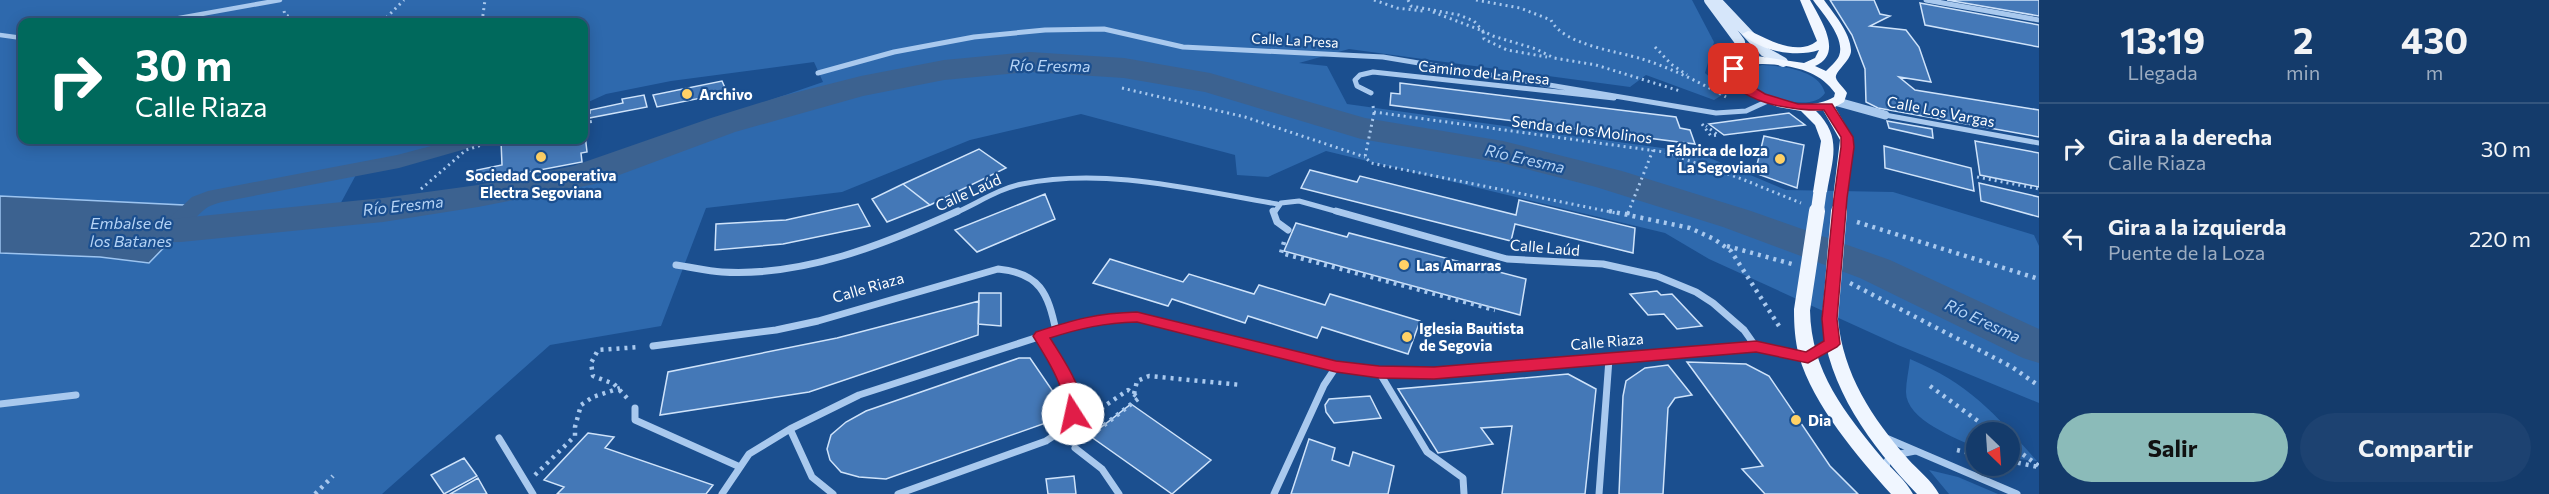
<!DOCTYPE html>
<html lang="es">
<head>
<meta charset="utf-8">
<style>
  body { margin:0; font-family:Commissioner,sans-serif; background:#1d4271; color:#f1f3f6; height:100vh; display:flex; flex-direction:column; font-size:22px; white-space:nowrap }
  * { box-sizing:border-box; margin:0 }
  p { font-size:20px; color:#9dadc1 }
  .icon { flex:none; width:33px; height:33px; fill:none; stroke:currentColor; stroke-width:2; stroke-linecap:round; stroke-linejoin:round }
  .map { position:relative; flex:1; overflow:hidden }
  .drawer { display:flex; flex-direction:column; background:#143b6b; width:510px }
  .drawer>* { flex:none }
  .banner { position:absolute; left:18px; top:18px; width:570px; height:126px; border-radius:12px; box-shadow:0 3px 15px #0003,0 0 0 2px #33557e; background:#00695c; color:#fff; overflow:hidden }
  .needle { width:39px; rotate:155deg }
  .tools { position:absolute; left:1966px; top:422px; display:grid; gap:12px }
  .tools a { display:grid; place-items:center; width:54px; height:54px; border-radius:50%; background:#143b6b; box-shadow:0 3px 15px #0003,0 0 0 2px #33557e; font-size:30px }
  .pin { position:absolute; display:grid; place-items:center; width:51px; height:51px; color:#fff; margin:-26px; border-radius:12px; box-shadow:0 3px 9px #0006 }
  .me { position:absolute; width:66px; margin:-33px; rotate:350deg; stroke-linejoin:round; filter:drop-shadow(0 0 4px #0008) }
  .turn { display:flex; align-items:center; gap:21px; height:126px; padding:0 18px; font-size:27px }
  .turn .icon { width:78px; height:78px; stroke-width:2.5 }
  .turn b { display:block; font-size:42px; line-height:51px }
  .eta { display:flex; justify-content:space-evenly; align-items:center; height:102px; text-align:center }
  .eta b { font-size:36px; font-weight:700; line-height:42px }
  .primary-button { display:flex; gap:12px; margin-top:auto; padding:12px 18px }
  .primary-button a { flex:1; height:69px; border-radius:36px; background:#8bbbb9; color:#111; font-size:24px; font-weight:700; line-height:69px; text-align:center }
  .primary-button a+a { background:#1d4271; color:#f1f3f6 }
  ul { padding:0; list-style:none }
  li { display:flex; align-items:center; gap:18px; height:90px; padding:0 18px; border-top:2px solid #33557e }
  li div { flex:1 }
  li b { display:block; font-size:22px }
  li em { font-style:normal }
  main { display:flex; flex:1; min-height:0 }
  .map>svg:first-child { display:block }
  .green { fill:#2e69ad; fill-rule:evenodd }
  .water { fill:#3c6290; stroke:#9cc4f0; stroke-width:1.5 }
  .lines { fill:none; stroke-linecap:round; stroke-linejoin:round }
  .canal { fill:#3c6290; fill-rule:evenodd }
  .river { fill:#3c6290; fill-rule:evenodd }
  .building { fill:#4478b7; stroke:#cfe3fa; stroke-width:1.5 }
  .path-far1 { stroke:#a9c9ee; stroke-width:3; stroke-dasharray:2 4; stroke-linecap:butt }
  .path { stroke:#a9c9ee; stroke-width:4.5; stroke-dasharray:3 5; stroke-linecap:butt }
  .pedestrian { stroke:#a9c9ee; stroke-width:4.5 }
  .minor-far1 { stroke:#a9c9ee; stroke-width:5 }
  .minor { stroke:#a9c9ee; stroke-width:7 }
  .tertiary { stroke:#a9c9ee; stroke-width:9 }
  .secondary { stroke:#d6e6fa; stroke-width:10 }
  .primary { fill:#f0f6ff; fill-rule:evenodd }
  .primary-bridge-far1 { stroke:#f0f6ff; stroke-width:13 }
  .primary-bridge { stroke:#f0f6ff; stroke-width:16 }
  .route { fill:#e11d48; stroke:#92132f; stroke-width:1.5 }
  .poi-dot { fill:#ffd166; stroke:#1b4f8f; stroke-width:2 }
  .labels { text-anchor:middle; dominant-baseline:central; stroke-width:4.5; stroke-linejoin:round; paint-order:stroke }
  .far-street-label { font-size:14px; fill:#fff; stroke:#1b4f8f }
  .street-label { font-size:15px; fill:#fff; stroke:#1b4f8f }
  .poi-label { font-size:15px; font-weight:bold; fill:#fff; stroke:#1b4f8f; text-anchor:start }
  .water-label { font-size:16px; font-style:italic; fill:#b5d3f5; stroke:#1b4f8f }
</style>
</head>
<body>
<main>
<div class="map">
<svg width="2039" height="494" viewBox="0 0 2039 494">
  <rect width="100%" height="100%" fill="#1b4f8f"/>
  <path class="green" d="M 0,0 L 1692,0 L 1714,42 L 1705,73 L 1727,92 L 1714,100 L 1646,75 L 1630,87 L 1349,49 L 1299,63 L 1327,66 L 1347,104 L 1698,153 L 1786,190 L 1893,192 L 2034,235 L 2039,246 L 2039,403 L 1898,345 L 1709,259 L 1665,233 L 1326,151 L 1268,177 L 1237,175 L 1235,155 L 1081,114 L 970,140 L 842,192 L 706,208 L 661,326 L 550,345 L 382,494 L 0,494 ZM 22,22 L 584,22 L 584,104 L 606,94 L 671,81 L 814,62 L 823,82 L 597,160 L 597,164 L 500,187 L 429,200 L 337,210 L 357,173 L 403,164 L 482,140 L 22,140 Z
    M 1762,65 C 1782,66 1819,70 1825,93 C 1812,115 1751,95 1742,74 L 1745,70 Z
    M 1910,359 C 1970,384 1995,414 2037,461 L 2010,458 L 2010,432 L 1977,432 L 1977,448 C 1956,438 1906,420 1906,392 C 1906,381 1909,370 1910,359 Z
    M 1929,470 L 1958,477 L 1998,494 L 1949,494 Z"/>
  <path class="water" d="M 0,196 L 204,206 L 149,263 L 100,257 L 0,253 Z"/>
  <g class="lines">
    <path class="canal" d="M 454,140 L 487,140 L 483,144 L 399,168 L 222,202 C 217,203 212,205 208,207 C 192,217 185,238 164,232 L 160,227 L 192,197 L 208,191 L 397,155 Z"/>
    <path class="river" d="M 1030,52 L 1124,58 L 1210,73 L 1365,118 L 1503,141 L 1622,171 L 1751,211 L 1890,260 L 2039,329 L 2039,363 L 2023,358 L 1860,278 L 1723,227 L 1596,187 L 1502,163 L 1361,139 L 1205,92 L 1124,78 L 1030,72 L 944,80 L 863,96 L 735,132 L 595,184 L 478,207 L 383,222 L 181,242 L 126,243 L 112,240 L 106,231 L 112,222 L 126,219 L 181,218 L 383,198 L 478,185 L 573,166 L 711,118 L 782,96 L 861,76 L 944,60 Z"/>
  </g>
  <path class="building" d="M 1830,0 L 1874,0 L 1880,14 L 1890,16 L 1870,26 L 1906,30 L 1919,47 L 1931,82 L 1899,77 L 1915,90 L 2039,110 L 2039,137 L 1878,108 L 1866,102 L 1865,69 L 1852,35 Z
    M 1947,0 L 2039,0 L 2039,16 Z
    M 1920,3 L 2039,25 L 2039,47 L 1925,25 Z
    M 722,81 L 726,90 L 721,92 L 721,94 L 657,107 L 653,95 Z
    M 1400,83 L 1676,117 L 1680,128 L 1690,130 L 1695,144 L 1390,105 L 1391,93 L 1400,94 Z
    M 644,95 L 647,107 L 584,119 L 584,114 L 590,113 L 590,110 L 623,103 L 622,99 Z
    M 1789,113 L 1805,125 L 1724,135 L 1709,124 Z
    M 1887,121 L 1932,129 L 1933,138 L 1889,128 Z
    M 584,126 L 587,152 L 581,153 L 582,162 L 477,182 L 477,170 L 502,165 L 501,141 L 584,140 Z
    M 1764,136 L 1804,145 L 1797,188 L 1755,173 Z
    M 1975,141 L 2039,153 L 2039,187 L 1980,175 Z
    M 1884,146 L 1971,168 L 1974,191 L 1885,168 Z
    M 979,149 L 1006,168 L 930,205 L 903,184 Z
    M 1310,170 L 1357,182 L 1360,176 L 1516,215 L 1519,200 L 1635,228 L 1633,253 L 1515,224 L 1511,241 L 1301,188 Z
    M 1979,183 L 2039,197 L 2039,217 L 1981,201 Z
    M 903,184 L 930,205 L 887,222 L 872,199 Z
    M 1045,194 L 1055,219 L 977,252 L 955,230 Z
    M 858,204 L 870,226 L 783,244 L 715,250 L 716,224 L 786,220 Z
    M 1296,223 L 1347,237 L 1349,233 L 1526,279 L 1520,315 L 1284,251 Z
    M 1110,259 L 1183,282 L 1189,274 L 1254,294 L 1259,285 L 1325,305 L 1330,294 L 1420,321 L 1408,354 L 1322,327 L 1317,338 L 1248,316 L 1245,323 L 1172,299 L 1168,306 L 1093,283 Z
    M 1657,291 L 1661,295 L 1672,294 L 1702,326 L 1677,329 L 1664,314 L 1648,315 L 1630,294 Z
    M 979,293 L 1001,293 L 1001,326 L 978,324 Z
    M 979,301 L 978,335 L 809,392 L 660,415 L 668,372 L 837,338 Z
    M 1019,358 L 1030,358 L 1054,393 L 1043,424 L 886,479 L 859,477 L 841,472 L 830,460 L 827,449 L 831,435 L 846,422 L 866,411 Z
    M 1687,362 L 1746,364 L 1769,376 L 1830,466 L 1858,494 L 1765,494 L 1742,469 L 1763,466 Z
    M 1668,365 L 1692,395 L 1675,398 L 1668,408 L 1663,494 L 1619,494 L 1623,396 L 1626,381 L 1645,368 Z
    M 1568,374 L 1596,389 L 1585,494 L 1502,494 L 1512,426 L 1481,428 L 1493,444 L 1438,453 L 1398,389 Z
    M 1370,396 L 1381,418 L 1334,423 L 1326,412 L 1325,405 L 1329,399 Z
    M 1131,404 L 1211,460 L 1172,494 L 1090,436 Z
    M 588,433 L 614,437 L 605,448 L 713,485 L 706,494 L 557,494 L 564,487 L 544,480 Z
    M 1309,439 L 1335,448 L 1332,460 L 1349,466 L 1353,452 L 1394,466 L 1388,494 L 1291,494 Z
    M 464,458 L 477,476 L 444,494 L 431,475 Z
    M 1074,476 L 1076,494 L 1048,494 L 1046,479 Z
    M 478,478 L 487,494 L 450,494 Z"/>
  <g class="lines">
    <path class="path-far1" d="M 1374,0 L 1397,8 L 1423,11
      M 1408,0 L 1411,6 L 1459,15 L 1474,21 L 1483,31 L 1493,36 L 1536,49 L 1554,58 L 1596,65 L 1680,91
      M 1476,0 L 1520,8 L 1551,20 C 1563,45 1617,51 1642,59 C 1671,68 1699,82 1726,97
      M 284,11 L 285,15 L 306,22
      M 1433,12 L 1483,31 L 1484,39 L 1507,50 L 1547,57
      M 382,22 L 404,0
      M 482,22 L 485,0
      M 1655,47 L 1671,64 L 1687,75
      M 1122,88 L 1245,117 L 1365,157
      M 1373,106 L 1374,112 L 1664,152 L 1742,179 L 1801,203
      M 1374,113 L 1365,157 L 1371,163 L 1616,213
      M 584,123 L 594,121
      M 1702,124 L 1711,136 L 1718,135 L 1706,126
      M 1977,177 L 2039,189
      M 421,189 L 466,150 L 498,140
      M 1628,213 L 1653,150"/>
    <path class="path" d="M 1609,211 L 1690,228 L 1714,239 L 1731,251 L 1779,326
      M 1627,215 L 1628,211
      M 1857,222 L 2039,279
      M 1284,242 L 1281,253 L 1495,310
      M 1727,246 L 1792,264
      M 1850,283 L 2012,367 L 2039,386
      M 1492,333 L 1493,321
      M 1930,386 L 1993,432
      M 1134,394 L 1137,381 L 1149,376 L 1241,385
      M 627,398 L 614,384 L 593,376 L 591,363 L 598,350 L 640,347
      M 1085,440 L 1139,398 L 1128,390 L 1097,411
      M 2010,445 L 2039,466
      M 1957,450 L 1977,455
      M 2010,461 L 2038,467
      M 535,475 L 575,436 L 575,427 L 581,405 L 593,397 L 620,388
      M 315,494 L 333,476"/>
    <path class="pedestrian" d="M 157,22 L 280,0
      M 0,35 L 22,38"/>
    <path class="minor-far1" d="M 1926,0 L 2039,20
      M 818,73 L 894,52 L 974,37 L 1045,30 L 1104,29 L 1183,47 L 1383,57 L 1716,113 L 1746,111 L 1770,100
      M 1371,93 L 1357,86 L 1355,80 L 1360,75 L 1373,72 L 1614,98
      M 1885,115 L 2039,143
      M 955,213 C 976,204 1000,188 1022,184 C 1106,167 1194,190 1277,204
      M 1274,213 L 1281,203 L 1299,201 L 1342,213"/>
    <path class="minor" d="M 1273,211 L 1277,222 L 1288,230
      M 1336,211 L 1507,259 L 1603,264 L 1657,276 L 1696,292 L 1713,303 L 1744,330 L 1756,347
      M 676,265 C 691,267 707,271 722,272 C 804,277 885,244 958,211
      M 653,346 L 776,330 L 818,321 L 998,269 C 1040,273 1048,293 1056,331
      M 1379,372 L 1427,452 L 1463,478 L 1464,494
      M 0,404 L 76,395
      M 635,408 L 635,420 L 740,467
      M 790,429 L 812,477 L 833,494
      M 499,438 L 533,494
      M 1886,438 L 2017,494
      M 1075,448 L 1102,469 L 1119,494
      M 1886,471 L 1887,461 L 1895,455 L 1915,451
      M 722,494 L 749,454 L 790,429 L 859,395 L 1088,321 L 1137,317 L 1336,367 L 1409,374 L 1756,347 L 1805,357
      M 898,494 L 1046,441 C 1055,435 1065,429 1070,418 C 1081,391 1055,358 1041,336
      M 1274,494 L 1324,385 L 1336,367
      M 1599,494 L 1609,359"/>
    <path class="tertiary" d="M 1838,102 L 1885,115"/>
    <path class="secondary" d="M 1709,0 L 1740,42 L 1742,63
      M 1716,0 L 1765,52 L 1783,62"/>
    <path class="primary" d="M 1800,0 L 1810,0 C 1821,20 1844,54 1815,66 L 1826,71 C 1830,67 1836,62 1839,56 C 1846,38 1822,13 1813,0 L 1824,0 C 1834,14 1850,32 1851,50 C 1852,60 1834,72 1836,78 C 1837,82 1845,89 1847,93 L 1844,102 L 1835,107 L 1854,140 L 1847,198 L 1840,202 L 1833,198 L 1840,140 L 1823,110 L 1816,111 C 1843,137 1832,160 1827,192 L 1820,196 L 1813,192 L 1821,141 L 1815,125 L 1801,111 L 1778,107 L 1746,94 L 1735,86 L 1727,73 L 1733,62 L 1757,56 L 1804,63 L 1815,58 L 1819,50 C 1796,58 1760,51 1742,34 L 1748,31 L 1752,32 C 1771,41 1798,56 1817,41 ZM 1757,64 C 1785,64 1818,68 1835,93 L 1834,97 C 1806,114 1756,100 1739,73 L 1742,67 Z
      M 1802,305 L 1808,306 L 1810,310 C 1811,372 1845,413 1883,459 C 1893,470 1906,481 1913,494 L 1891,494 C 1858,457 1813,405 1799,356 C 1795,341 1794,325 1794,310 L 1796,306 Z
      M 1830,313 L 1836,315 L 1838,319 C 1843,374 1872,418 1908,459 C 1918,470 1932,481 1939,494 L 1917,494 C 1871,446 1827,387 1822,319 L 1824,315 Z"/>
    <path class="primary-bridge-far1" d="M 1817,213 L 1820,192
      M 1839,213 L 1840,198"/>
    <path class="primary-bridge" d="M 1802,310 L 1817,211
      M 1830,319 L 1839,211"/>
  </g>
  <path class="route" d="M 1734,66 L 1740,69 L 1742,80 L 1765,94 L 1798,104 L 1832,104 L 1853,137 L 1854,147 L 1847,198 L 1837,319 L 1840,344 L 1837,347 L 1808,363 L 1756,352 L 1434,379 L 1379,378 L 1336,372 L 1137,322 C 1104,323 1081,328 1050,338 C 1061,356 1091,397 1079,418 L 1067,418 C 1063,410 1065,400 1062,391 C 1055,371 1044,354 1033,336 L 1036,332 C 1073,320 1097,313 1137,312 L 1336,361 L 1379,366 L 1434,367 L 1756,341 L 1806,352 L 1824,341 L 1822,319 L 1834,198 L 1841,147 L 1841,137 L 1824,110 C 1798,111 1730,104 1729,69 Z"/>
  <g class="poi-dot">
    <circle cx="687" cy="94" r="6"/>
    <circle cx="541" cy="157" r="6"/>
    <circle cx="1780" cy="159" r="6"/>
    <circle cx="1404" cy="265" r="6"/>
    <circle cx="1407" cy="337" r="6"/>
    <circle cx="1796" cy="420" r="6"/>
  </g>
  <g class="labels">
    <g class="far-street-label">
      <text transform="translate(1295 40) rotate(3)">Calle La Presa</text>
    </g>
    <g class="street-label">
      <text transform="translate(1484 72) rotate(6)">Camino de La Presa</text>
      <text transform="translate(1941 111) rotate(11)">Calle Los Vargas</text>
      <text transform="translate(1582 129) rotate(7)">Senda de los Molinos</text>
      <text transform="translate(968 192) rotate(-24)">Calle Laúd</text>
      <text transform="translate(1545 247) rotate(5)">Calle Laúd</text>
      <text transform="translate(868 287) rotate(-16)">Calle Riaza</text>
      <text transform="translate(1607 341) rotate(-5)">Calle Riaza</text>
    </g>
    <g class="poi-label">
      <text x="699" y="94">Archivo</text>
      <text x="1768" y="150" text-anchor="end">Fábrica de loza<tspan x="1768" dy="17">La Segoviana</tspan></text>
      <text x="541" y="175" text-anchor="middle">Sociedad Cooperativa<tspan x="541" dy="17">Electra Segoviana</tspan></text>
      <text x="1416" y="265">Las Amarras</text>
      <text x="1419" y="328">Iglesia Bautista<tspan x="1419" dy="17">de Segovia</tspan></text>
      <text x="1808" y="420">Dia</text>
    </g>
    <g class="water-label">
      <text transform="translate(1050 65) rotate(1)">Río Eresma</text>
      <text transform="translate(1525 158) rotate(13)">Río Eresma</text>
      <text transform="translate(403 205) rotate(-6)">Río Eresma</text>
      <text x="131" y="222">Embalse de<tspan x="131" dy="18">los Batanes</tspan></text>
      <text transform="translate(1983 320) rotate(25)">Río Eresma</text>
    </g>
  </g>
</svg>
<div class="tools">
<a><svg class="needle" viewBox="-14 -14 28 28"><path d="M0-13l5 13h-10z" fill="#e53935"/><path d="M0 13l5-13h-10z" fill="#9dadc1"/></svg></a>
</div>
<div class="pin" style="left:1734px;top:69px;background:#d93025"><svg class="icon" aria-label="arrive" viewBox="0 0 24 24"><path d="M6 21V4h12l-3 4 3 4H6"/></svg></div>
<svg class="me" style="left:1073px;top:414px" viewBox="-20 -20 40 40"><circle r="19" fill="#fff"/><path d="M0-13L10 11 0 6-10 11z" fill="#e11d48"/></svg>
<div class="banner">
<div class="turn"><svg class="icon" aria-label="right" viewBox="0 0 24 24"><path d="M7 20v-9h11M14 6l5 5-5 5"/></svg><div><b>30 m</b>Calle Riaza</div></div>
</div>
</div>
<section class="drawer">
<div class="eta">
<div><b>13:19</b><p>Llegada</p></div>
<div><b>2</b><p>min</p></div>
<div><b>430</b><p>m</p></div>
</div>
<ul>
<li><svg class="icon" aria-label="right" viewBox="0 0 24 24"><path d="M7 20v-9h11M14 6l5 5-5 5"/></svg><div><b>Gira a la derecha</b><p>Calle Riaza</p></div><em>30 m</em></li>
<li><svg class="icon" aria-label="left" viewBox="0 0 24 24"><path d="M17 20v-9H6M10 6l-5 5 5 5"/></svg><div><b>Gira a la izquierda</b><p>Puente de la Loza</p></div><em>220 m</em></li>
</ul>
<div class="primary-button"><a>Salir</a><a>Compartir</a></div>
</section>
</main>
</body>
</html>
